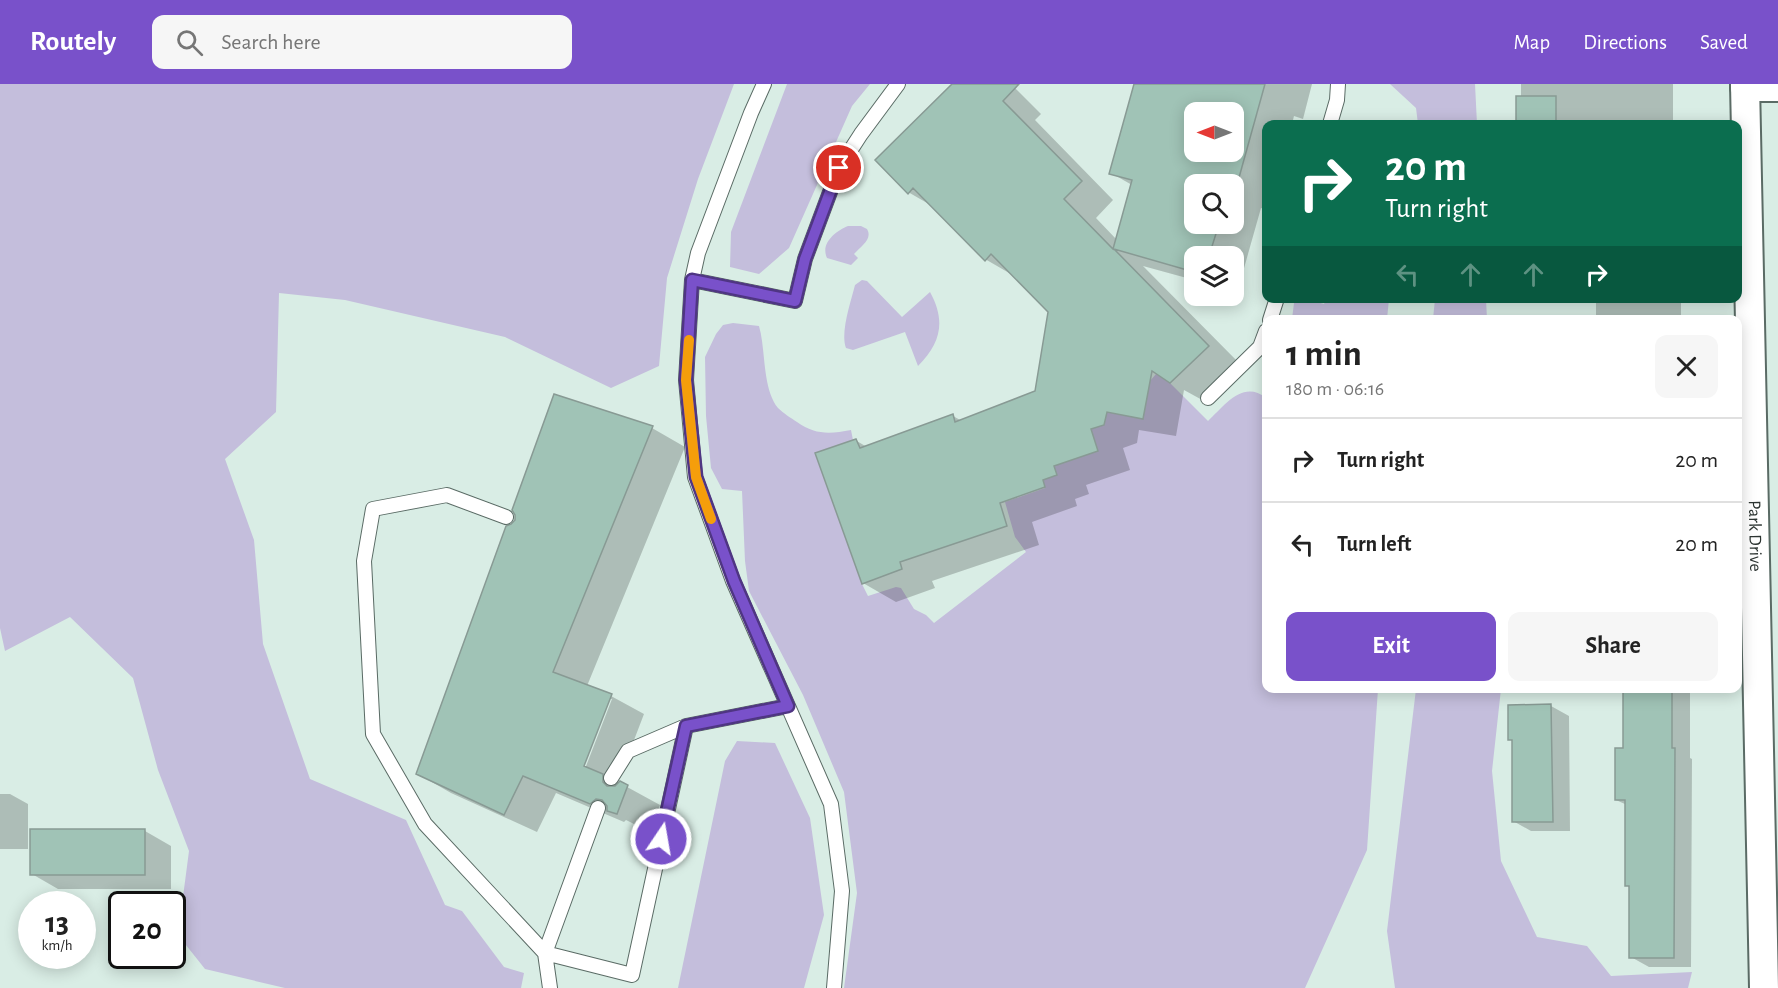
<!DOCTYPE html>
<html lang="en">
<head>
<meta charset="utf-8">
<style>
  body { margin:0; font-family:"Alegreya Sans",sans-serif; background:#f6f6f6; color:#222; height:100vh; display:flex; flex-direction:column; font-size:22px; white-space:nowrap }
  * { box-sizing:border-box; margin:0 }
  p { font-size:20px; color:#767676 }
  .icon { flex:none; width:33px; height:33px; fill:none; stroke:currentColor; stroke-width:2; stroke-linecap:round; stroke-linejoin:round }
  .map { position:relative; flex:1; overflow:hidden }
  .sheet { position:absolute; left:1262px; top:231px; width:480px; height:378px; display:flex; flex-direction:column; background:#fff; border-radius:12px; box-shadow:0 3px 15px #0003 }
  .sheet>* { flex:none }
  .banner { position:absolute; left:1262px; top:36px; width:480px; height:183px; border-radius:12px; box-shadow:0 3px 15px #0003; background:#0b6e4f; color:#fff; overflow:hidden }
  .needle { width:39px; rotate:270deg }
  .tools { position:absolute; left:1184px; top:18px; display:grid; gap:12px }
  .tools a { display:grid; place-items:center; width:60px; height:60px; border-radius:12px; background:#fff; box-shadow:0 3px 15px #0003; font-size:30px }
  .speed { position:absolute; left:18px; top:807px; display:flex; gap:12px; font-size:30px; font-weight:700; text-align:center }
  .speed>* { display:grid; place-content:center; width:78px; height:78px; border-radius:50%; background:#fff; box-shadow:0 3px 15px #0003; line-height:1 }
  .speed small { font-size:15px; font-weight:400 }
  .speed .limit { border:3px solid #111; border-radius:9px; background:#fff; color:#111 }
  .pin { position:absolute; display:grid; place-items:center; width:51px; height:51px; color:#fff; margin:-26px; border:3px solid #fff; border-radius:50%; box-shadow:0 2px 6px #0007 }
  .me { position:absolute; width:66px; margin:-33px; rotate:12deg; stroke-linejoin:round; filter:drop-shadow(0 0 4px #0008) }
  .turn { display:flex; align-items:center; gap:21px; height:126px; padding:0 24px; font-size:27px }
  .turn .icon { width:78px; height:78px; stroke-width:2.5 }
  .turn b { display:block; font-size:42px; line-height:51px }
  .lanes { display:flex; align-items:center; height:57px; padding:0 24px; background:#0003; justify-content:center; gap:30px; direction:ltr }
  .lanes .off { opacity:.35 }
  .round { display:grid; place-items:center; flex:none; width:63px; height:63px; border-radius:12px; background:#f6f6f6 }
  .headline { display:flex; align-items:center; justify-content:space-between; height:102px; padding:0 24px }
  h1 { font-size:36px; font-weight:600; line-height:45px }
  .cta { display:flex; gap:12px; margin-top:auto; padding:12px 24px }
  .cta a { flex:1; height:69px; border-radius:12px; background:#7951ca; color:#fff; font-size:24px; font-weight:600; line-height:69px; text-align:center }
  .cta a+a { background:#f6f6f6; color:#222 }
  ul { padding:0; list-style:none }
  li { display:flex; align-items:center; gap:18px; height:84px; padding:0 24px; border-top:2px solid #e0e0e0 }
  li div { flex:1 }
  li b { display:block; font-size:22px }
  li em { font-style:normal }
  header { display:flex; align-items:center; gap:36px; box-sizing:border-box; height:84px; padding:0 30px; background:#7951ca; color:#fff }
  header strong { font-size:28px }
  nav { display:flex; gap:33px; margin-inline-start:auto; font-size:21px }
  .search { width:420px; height:54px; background:#f6f6f6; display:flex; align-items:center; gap:15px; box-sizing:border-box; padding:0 21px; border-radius:12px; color:#767676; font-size:22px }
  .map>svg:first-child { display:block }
  .green { fill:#c4bedc }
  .shadow { fill:#0003; fill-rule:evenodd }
  .building { fill:#a0c3b6; stroke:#889a94; stroke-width:1.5; fill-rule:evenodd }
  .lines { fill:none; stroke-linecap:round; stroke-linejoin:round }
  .service-casing { stroke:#5a6b65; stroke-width:16 }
  .minor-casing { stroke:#5a6b65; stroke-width:32 }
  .service { stroke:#fff; stroke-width:14 }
  .minor { stroke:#fff; stroke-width:28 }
  .route-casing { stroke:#4f3583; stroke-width:15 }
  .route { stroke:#7951ca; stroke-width:10 }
  .slow { stroke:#f59e0b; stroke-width:10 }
  .labels { text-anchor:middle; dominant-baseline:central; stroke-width:6; stroke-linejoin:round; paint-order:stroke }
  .street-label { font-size:18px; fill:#2d3532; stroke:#d9ede5 }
</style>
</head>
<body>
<header>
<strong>Routely</strong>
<div class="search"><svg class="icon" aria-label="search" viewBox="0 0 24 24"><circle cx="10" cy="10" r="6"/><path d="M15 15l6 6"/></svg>Search here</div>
<nav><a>Map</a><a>Directions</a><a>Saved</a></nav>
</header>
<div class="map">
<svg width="1778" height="904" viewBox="0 0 1778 904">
  <rect width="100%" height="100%" fill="#d9ede5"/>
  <path class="green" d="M 0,0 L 734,0 L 698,95 L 667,194 L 659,282 L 611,304 L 505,253 L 345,216 L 279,209 L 276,328 L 225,375 L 254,456 L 263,560 L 310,695 L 406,736 L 445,821 L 462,827 L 504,883 L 524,889 L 521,904 L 285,904 L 205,885 L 178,851 L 189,767 L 158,686 L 133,594 L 70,533 L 5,567 L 0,544 Z
    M 787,0 L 870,0 L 852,22 L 789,164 L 759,190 L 730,183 L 731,148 Z
    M 1390,0 L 1475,0 L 1477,40 L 1418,40 L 1416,24 Z
    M 848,142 L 861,142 L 867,145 C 873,155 861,162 854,170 L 858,174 L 851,181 L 827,174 C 820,159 836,147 848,142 Z
    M 862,196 L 867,197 L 902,233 L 930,208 C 946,237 941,259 918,282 L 905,248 L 853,266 L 846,264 C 840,249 851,217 855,201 Z
    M 1298,214 L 1306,215 L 1324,220 L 1326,215 L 1389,215 L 1387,235 L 1292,235 L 1294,219 Z
    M 1435,215 L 1486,215 L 1487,235 L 1433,235 Z
    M 733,239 L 759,242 C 766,266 762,304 778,324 C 783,329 791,334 797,338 C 815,351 830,350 851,346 L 853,356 L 815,369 L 862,500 L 868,512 L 896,503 L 901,504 L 914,525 L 926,531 L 934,539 L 1026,468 L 1015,453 L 1005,418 L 1045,404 L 1043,396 L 1057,391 L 1054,382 L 1098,367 L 1091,345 L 1104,341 L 1107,328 L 1143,334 L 1150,297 L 1156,290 L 1170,299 L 1208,337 C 1224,322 1243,295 1266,314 L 1266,604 L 1378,605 L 1367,766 L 1305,904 L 844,904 L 857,809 L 844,708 L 803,611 L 749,507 L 745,477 L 742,407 L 722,405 L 711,384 L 706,332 L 705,273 L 716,250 L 723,241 Z
    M 1416,605 L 1501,605 L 1492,687 L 1501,777 L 1537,853 L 1587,862 L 1611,892 L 1692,888 L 1688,904 L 1395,904 L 1387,847 Z
    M 737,657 L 775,659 L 810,734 L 824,831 L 804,904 L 678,904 L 725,677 Z"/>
  <path class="shadow" d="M 954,0 L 1011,0 L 1041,30 L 1035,36 L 1113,116 L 1096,134 L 1117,156 L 1132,101 L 1111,89 L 1136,0 L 1312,0 L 1303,35 L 1294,32 L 1292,40 L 1266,40 L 1266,126 L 1261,124 L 1237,209 L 1233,207 L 1233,172 L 1194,172 L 1194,196 L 1143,182 L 1241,281 L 1204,317 L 1184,306 L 1176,352 L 1139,346 L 1137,359 L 1123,364 L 1130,386 L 1086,401 L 1089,410 L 1075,415 L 1077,422 L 1032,438 L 1039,461 L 932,497 L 935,504 L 896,518 L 863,499 L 855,356 L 867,363 L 953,332 L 962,337 L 1037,308 L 1050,228 L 1016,193 L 985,175 L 934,123 L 908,108 ZM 1194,28 L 1233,28 L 1233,68 L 1194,68 ZM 1194,100 L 1233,100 L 1233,140 L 1194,140 Z
    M 1521,0 L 1673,0 L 1673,40 L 1518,40 L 1518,13 L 1521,13 Z
    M 1596,214 L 1681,214 L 1681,236 L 1596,236 Z
    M 652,344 L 685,363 L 587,602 L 611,612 L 644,630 L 618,698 L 660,721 L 650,748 L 626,736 L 624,738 L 556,709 L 537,748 L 451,709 L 418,690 ZM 608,615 L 612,615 L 583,690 L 580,689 Z
    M 1624,604 L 1690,604 L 1690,674 L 1692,675 L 1691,883 L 1649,883 L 1631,873 L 1631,804 L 1627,801 L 1627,721 L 1616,716 L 1624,665 Z
    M 1551,622 L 1569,632 L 1570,747 L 1531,747 L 1513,737 L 1513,657 L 1509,655 Z
    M 0,710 L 10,710 L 28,720 L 28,765 L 0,765 Z
    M 145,747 L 171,762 L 171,805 L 58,805 L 32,790 Z"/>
  <path class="building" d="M 952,0 L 1019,0 L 1003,17 L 1082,97 L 1064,115 L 1113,165 L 1132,96 L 1109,90 L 1134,0 L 1265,0 L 1235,108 L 1233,108 L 1233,100 L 1194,100 L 1194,140 L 1219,140 L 1209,172 L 1194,172 L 1194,188 L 1114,165 L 1209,262 L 1170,299 L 1152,287 L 1143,335 L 1107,328 L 1104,341 L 1091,345 L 1098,367 L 1054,382 L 1057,391 L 1043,396 L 1045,403 L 1000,419 L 1007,442 L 900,478 L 902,485 L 862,500 L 815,369 L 856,355 L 860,364 L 953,330 L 955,338 L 1035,307 L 1048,228 L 991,170 L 985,177 L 913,104 L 908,110 L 875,76 ZM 1194,28 L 1233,28 L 1233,68 L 1194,68 Z
    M 1516,12 L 1556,12 L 1556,40 L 1516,40 Z
    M 554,310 L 653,342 L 553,588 L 612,610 L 584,682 L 603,690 L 603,698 L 607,702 L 615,702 L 620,697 L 628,701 L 617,730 L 607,727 L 607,722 L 602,716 L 596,715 L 590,720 L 523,692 L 504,731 L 416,690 L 506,442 L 511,440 L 515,436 L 515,431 L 512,426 Z
    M 1623,604 L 1672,604 L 1672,664 L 1675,664 L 1674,874 L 1629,874 L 1629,802 L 1625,802 L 1625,716 L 1615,716 L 1615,664 L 1623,664 Z
    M 1551,620 L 1553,738 L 1512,738 L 1512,656 L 1508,656 L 1508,621 Z
    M 30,745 L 145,745 L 145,791 L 30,791 Z"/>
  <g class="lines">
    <g class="service-casing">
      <path id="service" d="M 764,0 L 751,29 L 698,169 L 692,196 L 686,296 L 695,393 L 733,497 L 831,720 L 842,807 L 834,904
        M 1330,40 L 1337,16 L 1338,0
        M 692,196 L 795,217 L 805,175 L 839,84 L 861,50 L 898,0
        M 1270,236 L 1277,214
        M 1208,314 L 1260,263 L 1266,247
        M 506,433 L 447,411 L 373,425 L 364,477 L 373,650 L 425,740 L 545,869 L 550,904
        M 611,694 L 628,667 L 686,642
        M 598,724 L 545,869 L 632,891 L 686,642 L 788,622"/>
    </g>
    <g class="minor-casing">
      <g id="minor">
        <path id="s1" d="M 1745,0 L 1764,904"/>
        <path d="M 1745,3 L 1778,3"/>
      </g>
    </g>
    <use href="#service" class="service"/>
    <use href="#minor" class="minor"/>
  </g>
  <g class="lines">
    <g class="route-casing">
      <path id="route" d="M 661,755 L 686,642 L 788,622 L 734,497 L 696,393 L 686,296 L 692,196 L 795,217 L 805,175 L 839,84"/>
    </g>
    <use href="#route" class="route"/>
    <path class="slow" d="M 689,256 L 686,296 L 696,393 L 711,435"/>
  </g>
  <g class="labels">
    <g class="street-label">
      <text stroke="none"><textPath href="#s1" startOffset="452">Park Drive</textPath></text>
    </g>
  </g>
</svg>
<div class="tools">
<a><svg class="needle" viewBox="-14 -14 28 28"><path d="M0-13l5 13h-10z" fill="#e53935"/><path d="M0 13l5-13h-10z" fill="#767676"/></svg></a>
<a><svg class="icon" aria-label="search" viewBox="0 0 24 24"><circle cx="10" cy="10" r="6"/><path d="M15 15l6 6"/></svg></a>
<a><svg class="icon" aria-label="layers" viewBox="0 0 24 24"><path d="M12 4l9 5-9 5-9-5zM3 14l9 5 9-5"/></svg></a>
</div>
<div class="speed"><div>13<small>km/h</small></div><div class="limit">20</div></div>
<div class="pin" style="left:839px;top:84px;background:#d93025"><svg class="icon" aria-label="arrive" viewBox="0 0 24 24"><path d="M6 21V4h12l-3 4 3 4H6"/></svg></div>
<svg class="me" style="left:661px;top:755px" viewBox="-20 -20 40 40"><circle r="17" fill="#7951ca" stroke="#fff" stroke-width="3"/><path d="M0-11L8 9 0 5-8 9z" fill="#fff"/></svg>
<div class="banner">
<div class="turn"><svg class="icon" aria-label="right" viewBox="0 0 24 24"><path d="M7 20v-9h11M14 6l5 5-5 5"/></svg><div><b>20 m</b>Turn right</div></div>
<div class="lanes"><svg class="icon off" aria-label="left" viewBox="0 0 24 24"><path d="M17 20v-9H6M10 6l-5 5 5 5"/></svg><svg class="icon off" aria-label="ahead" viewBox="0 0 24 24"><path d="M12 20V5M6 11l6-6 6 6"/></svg><svg class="icon off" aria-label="ahead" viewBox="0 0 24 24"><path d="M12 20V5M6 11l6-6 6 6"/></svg><svg class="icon" aria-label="right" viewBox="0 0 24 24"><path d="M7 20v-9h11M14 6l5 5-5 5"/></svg></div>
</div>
<section class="sheet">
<div class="headline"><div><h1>1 min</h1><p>180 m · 06:16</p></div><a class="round"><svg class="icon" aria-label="close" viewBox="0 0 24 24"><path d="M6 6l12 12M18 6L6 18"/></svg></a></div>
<ul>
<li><svg class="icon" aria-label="right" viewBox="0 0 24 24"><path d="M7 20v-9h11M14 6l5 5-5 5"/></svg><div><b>Turn right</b></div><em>20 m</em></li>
<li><svg class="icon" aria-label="left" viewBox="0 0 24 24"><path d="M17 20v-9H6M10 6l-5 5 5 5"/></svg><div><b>Turn left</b></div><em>20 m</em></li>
</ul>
<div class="cta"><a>Exit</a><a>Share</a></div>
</section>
</div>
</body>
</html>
